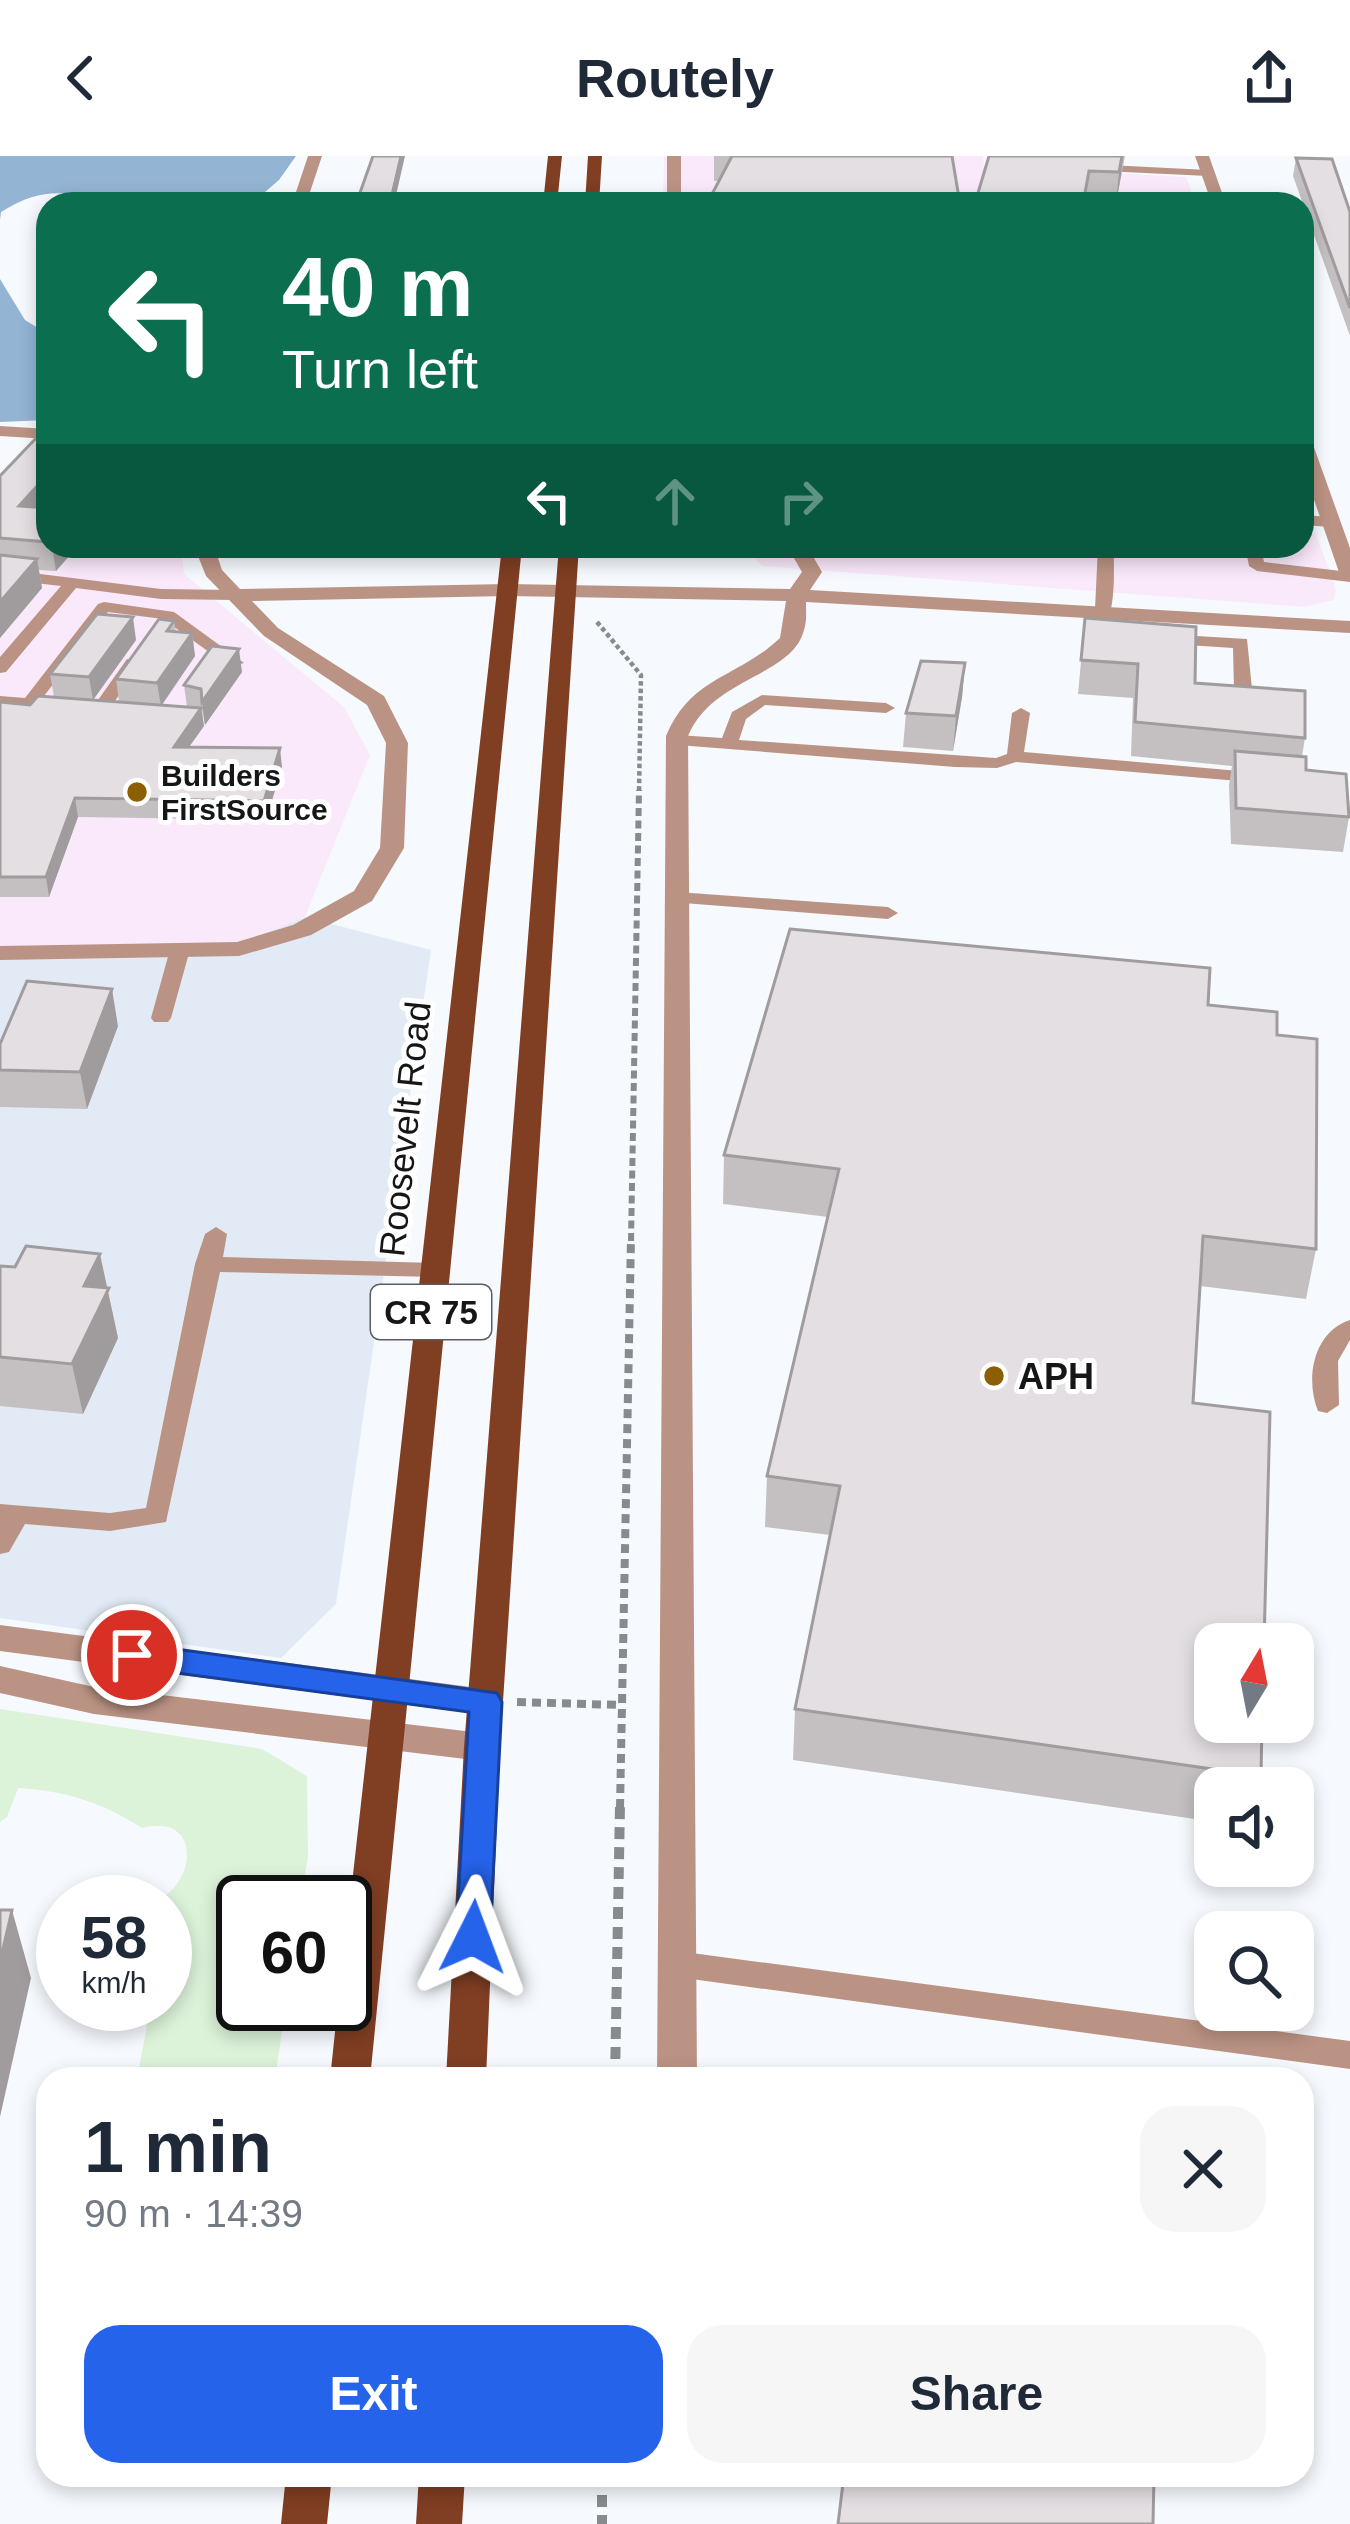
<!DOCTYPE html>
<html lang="en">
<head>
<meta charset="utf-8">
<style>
  body { margin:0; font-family:Arial,sans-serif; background:#f6f6f7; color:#1f2937; height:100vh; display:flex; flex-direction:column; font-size:45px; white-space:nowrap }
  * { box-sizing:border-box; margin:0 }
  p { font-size:39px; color:#747a83 }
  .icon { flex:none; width:66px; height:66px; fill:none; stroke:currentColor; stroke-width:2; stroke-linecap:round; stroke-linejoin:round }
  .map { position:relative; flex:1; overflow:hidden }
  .panel { position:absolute; left:36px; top:1911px; width:1278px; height:420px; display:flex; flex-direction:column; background:#fff; border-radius:36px; box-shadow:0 6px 18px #0003 }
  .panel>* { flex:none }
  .banner { position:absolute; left:36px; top:36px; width:1278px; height:366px; border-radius:36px; box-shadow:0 6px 18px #0003; background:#0b6e4f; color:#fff; overflow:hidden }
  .needle { width:78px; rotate:10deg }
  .controls { position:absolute; left:1194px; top:1467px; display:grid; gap:24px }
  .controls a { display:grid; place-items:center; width:120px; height:120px; border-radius:24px; background:#fff; box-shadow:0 6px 18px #0003; font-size:60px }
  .speed { position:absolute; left:36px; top:1719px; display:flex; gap:24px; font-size:60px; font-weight:700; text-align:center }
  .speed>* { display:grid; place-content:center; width:156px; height:156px; border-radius:50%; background:#fff; box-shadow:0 6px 18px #0003; line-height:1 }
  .speed small { font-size:30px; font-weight:400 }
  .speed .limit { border:6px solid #111; border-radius:18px; background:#fff; color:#111 }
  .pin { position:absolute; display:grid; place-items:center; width:102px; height:102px; color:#fff; margin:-51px; border:6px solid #fff; border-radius:50%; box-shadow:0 3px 12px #0007 }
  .me { position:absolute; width:132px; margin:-66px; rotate:3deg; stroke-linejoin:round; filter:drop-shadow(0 0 9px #0008) }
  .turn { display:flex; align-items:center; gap:42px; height:252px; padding:0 48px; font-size:54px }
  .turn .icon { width:156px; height:156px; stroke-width:2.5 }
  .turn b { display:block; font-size:84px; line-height:102px }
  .lanes { display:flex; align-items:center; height:114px; padding:0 48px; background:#0003; justify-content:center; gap:60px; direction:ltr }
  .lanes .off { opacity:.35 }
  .round { display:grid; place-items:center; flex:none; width:126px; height:126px; border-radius:36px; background:#f6f6f7 }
  .summary { display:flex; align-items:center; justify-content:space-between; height:204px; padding:0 48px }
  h1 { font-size:72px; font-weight:700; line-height:90px }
  .button { display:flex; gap:24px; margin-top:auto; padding:24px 48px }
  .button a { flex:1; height:138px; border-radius:36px; background:#2563eb; color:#fff; font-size:48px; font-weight:700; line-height:138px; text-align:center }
  .button a+a { background:#f6f6f7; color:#1f2937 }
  header { display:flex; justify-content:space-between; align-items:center; height:156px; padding:0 48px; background:#fff; font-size:54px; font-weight:700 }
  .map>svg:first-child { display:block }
  .built { fill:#e2ebf5 }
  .industrial { fill:#fae9fb }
  .green { fill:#dcf2d9 }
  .water { fill:#94b4d4 }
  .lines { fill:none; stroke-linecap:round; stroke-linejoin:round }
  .path-far3 { stroke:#888b8e; stroke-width:4.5; stroke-dasharray:4.5 3; stroke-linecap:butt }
  .path-far2 { stroke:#888b8e; stroke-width:6; stroke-dasharray:8 4.5; stroke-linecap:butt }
  .path-far1 { stroke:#888b8e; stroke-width:8; stroke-dasharray:9 6; stroke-linecap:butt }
  .path { stroke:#888b8e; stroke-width:10; stroke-dasharray:12 8; stroke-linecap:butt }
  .service { fill:#bb9384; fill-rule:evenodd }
  .minor { fill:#bb9384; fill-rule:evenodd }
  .tertiary { fill:#bb9384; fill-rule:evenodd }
  .primary { fill:#803e23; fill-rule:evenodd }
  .wall { fill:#c4c0c2 }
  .shaded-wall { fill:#a09c9e }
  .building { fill:#e4dfe2; stroke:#a09c9e; stroke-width:3 }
  .route { fill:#2563eb; stroke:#184099; stroke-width:3 }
  .poi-dot { fill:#8c5e05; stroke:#fff; stroke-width:4.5 }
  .labels { text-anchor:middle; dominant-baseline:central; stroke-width:10; stroke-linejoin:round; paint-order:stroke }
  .far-poi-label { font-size:30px; font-weight:bold; fill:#141617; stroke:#fff; text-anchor:start }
  .shield { fill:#fff; stroke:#5a5c5d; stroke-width:3 }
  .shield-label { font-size:33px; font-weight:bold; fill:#141617 }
  .street-label { font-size:36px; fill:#141617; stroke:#fff }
  .poi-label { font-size:36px; font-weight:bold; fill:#141617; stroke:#fff; text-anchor:start }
</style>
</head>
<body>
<header><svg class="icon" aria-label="back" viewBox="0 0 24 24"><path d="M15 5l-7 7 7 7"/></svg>Routely<svg class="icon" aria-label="share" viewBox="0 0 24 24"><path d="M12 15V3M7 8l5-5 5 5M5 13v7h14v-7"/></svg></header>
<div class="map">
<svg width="1350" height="2368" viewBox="0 0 1350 2368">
  <rect width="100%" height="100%" fill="#f6fafe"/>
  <path class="built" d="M 305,761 L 431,794 L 336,1448 L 281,1502 L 0,1462 L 0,790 L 231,790 Z"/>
  <path class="industrial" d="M 664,0 L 983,0 L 984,10 L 1186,21 L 1196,48 L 663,48 Z
    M 1302,340 L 1336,433 L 1334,444 L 1304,451 L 762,410 L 745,390 L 1302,390 Z
    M 0,362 L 48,390 L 181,390 L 184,418 L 344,551 L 370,599 L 305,761 L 231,790 L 0,790 Z"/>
  <path class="green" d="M 0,1553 L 262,1593 L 307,1620 L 308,1701 L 300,1746 L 243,1746 L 243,1848 L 286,1848 L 275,1923 L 137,1923 L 151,1848 L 165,1848 L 165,1746 L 154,1746 C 198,1728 202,1656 142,1672 C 102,1646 65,1635 18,1632 L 7,1661 L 0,1666 Z"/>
  <path class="water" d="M 0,0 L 296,0 L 279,24 L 251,48 C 211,48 167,53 127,48 C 74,41 52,24 1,56 L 0,64 Z
    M 0,123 L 25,164 L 48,178 L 48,264 L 0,266 Z"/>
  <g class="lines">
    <path class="path-far3" d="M 597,466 L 641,519 L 639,637"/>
    <path class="path-far2" d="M 631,1085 L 639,634"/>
    <path class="path-far1" d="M 517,1546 L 621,1549
      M 620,1652 L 631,1082"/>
    <path class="path" d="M 615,1923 L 620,1649
      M 602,2319 L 602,2368"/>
    <path class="service" d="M 1077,0 L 1089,0 L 1088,8 L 1208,14 L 1214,17 L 1208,20 L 1082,14 L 1076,11 Z
      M 1302,359 L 1331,361 L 1339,366 L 1331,371 L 1302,369 Z
      M 1098,390 L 1114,390 C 1113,418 1119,468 1092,484 L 1084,479 L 1095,453 Z
      M 1166,390 L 1261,390 L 1264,406 L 1350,416 L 1350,426 L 1257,415 L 1249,410 L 1247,400 L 1174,395 Z
      M 0,413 L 161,433 L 234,434 L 242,439 L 234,444 L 161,443 L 76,432 L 6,516 L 0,517 L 0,501 L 61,430 L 0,423 Z
      M 104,446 L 174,456 L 244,507 L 230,511 L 163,463 L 108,456 L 41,544 L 51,545 L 51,553 L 0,550 L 0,540 L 25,542 L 98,448 Z
      M 1163,478 L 1247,483 L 1252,533 L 1243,538 L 1234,533 L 1233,492 L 1157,487 L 1157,479 Z
      M 127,503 L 141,507 L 106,558 L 94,558 L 91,554 Z
      M 762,539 L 886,547 L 895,552 L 886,557 L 765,549 L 746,563 L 739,584 L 996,602 L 1007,598 L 1012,557 L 1021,552 L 1030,557 L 1024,596 L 1262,617 L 1271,622 L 1262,627 L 1016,606 L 997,612 L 955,611 L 678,589 L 669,584 L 678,579 L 722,582 L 732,556 Z
      M 677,736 L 888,751 L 898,757 L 888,763 L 670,746 L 670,738 Z
      M 179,791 L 189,797 L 171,862 L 168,866 L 154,866 L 151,862 L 169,797 Z
      M 216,1071 L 227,1078 L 223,1101 L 435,1107 L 447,1114 L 435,1121 L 220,1116 L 166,1366 L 110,1375 L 25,1368 L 9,1396 L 0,1398 L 0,1348 L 110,1357 L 146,1352 L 195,1108 L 205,1078 Z
      M 1350,1164 L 1350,1184 L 1338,1205 L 1339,1249 L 1327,1257 L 1318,1255 C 1305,1223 1313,1176 1350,1164 Z
      M 677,1795 L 1350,1885 L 1350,1913 L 677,1821 L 666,1817 L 662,1808 L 666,1799 Z"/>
    <path class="minor" d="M 308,0 L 322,0 L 306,48 L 292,48 Z
      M 667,0 L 681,0 L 681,48 L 667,48 Z
      M 0,270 L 48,273 L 48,283 L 0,280 Z
      M 194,390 L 214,390 L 222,414 L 240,433 L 508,428 L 790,433 L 802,416 L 787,390 L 807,390 L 822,416 L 810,434 L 1350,465 L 1350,477 L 806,446 C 806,455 807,465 804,474 C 792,521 712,521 688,580 L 697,1923 L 657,1923 L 666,580 C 691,520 738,522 780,482 L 786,445 L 508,440 L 252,445 L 278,472 L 384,540 L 408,587 L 404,692 L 372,745 L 311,779 L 239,800 L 0,804 L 0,790 L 237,786 L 293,769 L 354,735 L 380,692 L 386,587 L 367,549 L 264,480 L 206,420 Z
      M 0,1469 L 486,1533 L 498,1537 L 503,1546 L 498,1555 L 486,1559 L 0,1495 Z
      M 0,1510 L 94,1531 L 482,1577 L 495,1581 L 500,1591 L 495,1601 L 482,1605 L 94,1558 L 0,1537 Z"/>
    <path class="tertiary" d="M 1195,0 L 1209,0 L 1226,48 L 1212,48 Z
      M 1302,278 L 1311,283 L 1350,392 L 1350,425 L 1340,419 L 1302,309 Z"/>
    <path class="primary" d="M 548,0 L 562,0 L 557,48 L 543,48 Z
      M 588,0 L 602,0 L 599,48 L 585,48 Z
      M 502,390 L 522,390 L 370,1923 L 330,1923 L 338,1848 L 345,1848 L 345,1790 Z
      M 559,390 L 579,390 L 500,1591 L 486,1923 L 446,1923 L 464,1591 Z
      M 286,2319 L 332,2319 L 327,2368 L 281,2368 Z
      M 419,2319 L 465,2319 L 462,2368 L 416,2368 Z"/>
  </g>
  <path class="wall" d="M 714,0 L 952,0 L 960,48 L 710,48 L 710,42 L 719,25 L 714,25 Z
    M 989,0 L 1125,0 L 1116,47 L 1086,46 L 1086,48 L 975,48 Z
    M 1296,2 L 1350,56 L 1350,180 L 1293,20 Z
    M 0,320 L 48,352 L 48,390 L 78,390 L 56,415 L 39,414 L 42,432 L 0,482 Z
    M 1085,462 L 1195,527 L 1305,582 L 1302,600 L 1306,614 L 1349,661 L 1343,696 L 1231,688 L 1229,629 L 1232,610 L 1131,600 L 1133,542 L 1078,538 Z
    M 174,465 L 176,476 L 192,477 L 195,500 L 162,549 L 187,551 L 184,529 L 242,516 L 205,569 L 202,555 L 204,570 L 189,591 L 282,611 L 266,664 L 78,661 L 49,741 L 0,741 L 0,546 L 30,549 L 54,541 L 50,518 L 136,484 L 93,544 L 119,546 L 116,523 Z
    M 965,507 L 962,541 L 953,595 L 903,591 L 906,557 Z
    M 1208,849 L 1277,879 L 1316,1093 L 1306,1143 L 1200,1130 L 1193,1247 L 1261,1620 L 1258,1632 L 1215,1632 L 1215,1666 L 793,1604 L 795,1553 L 830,1379 L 765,1371 L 767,1320 L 828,1061 L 723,1048 L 724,999 Z
    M 118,870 L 87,953 L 0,951 L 0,888 Z
    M 0,1110 L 107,1132 L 118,1182 L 83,1258 L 0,1250 Z"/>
  <path class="shaded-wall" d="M 401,0 L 405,0 L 394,48 L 392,39 Z
    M 1123,0 L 1121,20 L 1116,47 L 1119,16 Z
    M 48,318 L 48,351 L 23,379 L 19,350 Z
    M 52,390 L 78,390 L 56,415 Z
    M 37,403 L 42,432 L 0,482 L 0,446 Z
    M 133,461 L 136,484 L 93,544 L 89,521 Z
    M 192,477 L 195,500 L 161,550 L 157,527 Z
    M 239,493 L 242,516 L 205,569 L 202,546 Z
    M 965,507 L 962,541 L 953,595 L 956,560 Z
    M 201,552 L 204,570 L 176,609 L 174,591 Z
    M 280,592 L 282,611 L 266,664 L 264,645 Z
    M 75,642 L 78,661 L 49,741 L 46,721 Z
    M 112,833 L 118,870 L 87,953 L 80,916 Z
    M 100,1098 L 118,1182 L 83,1258 L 72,1208 L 84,1130 Z
    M 12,1754 L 31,1822 L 0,1961 L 0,1806 Z"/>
  <path class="building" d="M 373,0 L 401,0 L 392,39 L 405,39 L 402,48 L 356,48 Z
    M 732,0 L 952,0 L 960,48 L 766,48 L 767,46 L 710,42 Z
    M 989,0 L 1122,0 L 1119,16 L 1089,15 L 1083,48 L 975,47 Z
    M 1296,2 L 1332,3 L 1350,56 L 1350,152 Z
    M 39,279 L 48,280 L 48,318 L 19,350 L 48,352 L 48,386 L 0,382 L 0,320 Z
    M 0,399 L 37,403 L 0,446 Z
    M 97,458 L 133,461 L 89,521 L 50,518 Z
    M 1085,462 L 1196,471 L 1195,527 L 1305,535 L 1305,582 L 1135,566 L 1138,508 L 1081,504 Z
    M 159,463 L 174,465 L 167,475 L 192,477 L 157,527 L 116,523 Z
    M 212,490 L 239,493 L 202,546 L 201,533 L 184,529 Z
    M 921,505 L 965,507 L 956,560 L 906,557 Z
    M 38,540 L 201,552 L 174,591 L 280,592 L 264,645 L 75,642 L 46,721 L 0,721 L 0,546 L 30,549 Z
    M 1235,595 L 1306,601 L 1306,614 L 1346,618 L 1349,661 L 1236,652 Z
    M 790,773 L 1210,812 L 1208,849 L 1277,856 L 1277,879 L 1317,883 L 1316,1093 L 1203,1080 L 1193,1247 L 1270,1256 L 1264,1488 L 1215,1488 L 1215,1566 L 1262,1566 L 1261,1620 L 795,1553 L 840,1330 L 767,1320 L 839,1013 L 724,999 Z
    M 27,825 L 112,833 L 80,916 L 0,914 L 0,888 Z
    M 26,1090 L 100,1098 L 84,1130 L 109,1132 L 72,1208 L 0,1201 L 0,1110 L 15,1111 Z
    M 0,1754 L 12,1754 L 0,1806 Z
    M 955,1913 L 1021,1923 L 954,1923 Z
    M 844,2319 L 1154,2319 L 1153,2368 L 838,2368 Z"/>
  <path class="route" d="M 132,1487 L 497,1537 L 502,1546 L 490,1781 L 485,1791 L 473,1795 L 461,1791 L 456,1781 L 469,1556 L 132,1511 L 121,1507 L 117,1499 L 121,1491 Z"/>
  <g class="poi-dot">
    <circle cx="137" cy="636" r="12"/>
    <circle cx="994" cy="1220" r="12"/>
  </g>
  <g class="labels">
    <g class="far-poi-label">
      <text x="161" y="619">Builders<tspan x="161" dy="34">FirstSource</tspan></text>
    </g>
    <rect class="shield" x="371" y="1129" width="120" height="54" rx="9"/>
    <g class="shield-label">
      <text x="431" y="1156">CR 75</text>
    </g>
    <g class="street-label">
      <text transform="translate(405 973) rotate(-84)">Roosevelt Road</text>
    </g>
    <g class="poi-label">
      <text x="1018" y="1220">APH</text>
    </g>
  </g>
</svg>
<div class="controls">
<a><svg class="needle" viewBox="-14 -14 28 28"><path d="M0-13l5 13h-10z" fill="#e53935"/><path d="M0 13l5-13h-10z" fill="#747a83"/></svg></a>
<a><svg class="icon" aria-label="sound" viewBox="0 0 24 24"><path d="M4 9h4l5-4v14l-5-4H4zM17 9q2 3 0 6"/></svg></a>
<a><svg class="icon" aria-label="search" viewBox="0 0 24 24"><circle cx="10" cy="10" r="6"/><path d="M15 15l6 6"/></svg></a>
</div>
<div class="speed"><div>58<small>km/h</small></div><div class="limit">60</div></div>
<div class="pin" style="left:132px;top:1499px;background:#d93025"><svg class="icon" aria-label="arrive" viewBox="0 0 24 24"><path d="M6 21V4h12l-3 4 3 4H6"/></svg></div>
<svg class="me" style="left:473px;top:1781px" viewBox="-20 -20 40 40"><path d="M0-17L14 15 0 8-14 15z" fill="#2563eb" stroke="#fff" stroke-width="4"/></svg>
<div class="banner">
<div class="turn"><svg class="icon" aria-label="left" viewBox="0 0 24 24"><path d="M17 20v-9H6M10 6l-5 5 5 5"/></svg><div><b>40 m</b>Turn left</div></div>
<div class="lanes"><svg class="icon" aria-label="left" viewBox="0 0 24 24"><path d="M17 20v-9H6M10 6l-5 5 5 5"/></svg><svg class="icon off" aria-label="ahead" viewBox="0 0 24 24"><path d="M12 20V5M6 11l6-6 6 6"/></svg><svg class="icon off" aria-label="right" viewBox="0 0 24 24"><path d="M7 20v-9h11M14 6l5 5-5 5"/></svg></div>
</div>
<section class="panel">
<div class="summary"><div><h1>1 min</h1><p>90 m · 14:39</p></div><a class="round"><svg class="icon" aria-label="close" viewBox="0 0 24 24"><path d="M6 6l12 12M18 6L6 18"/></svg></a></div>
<div class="button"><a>Exit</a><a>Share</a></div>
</section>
</div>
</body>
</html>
